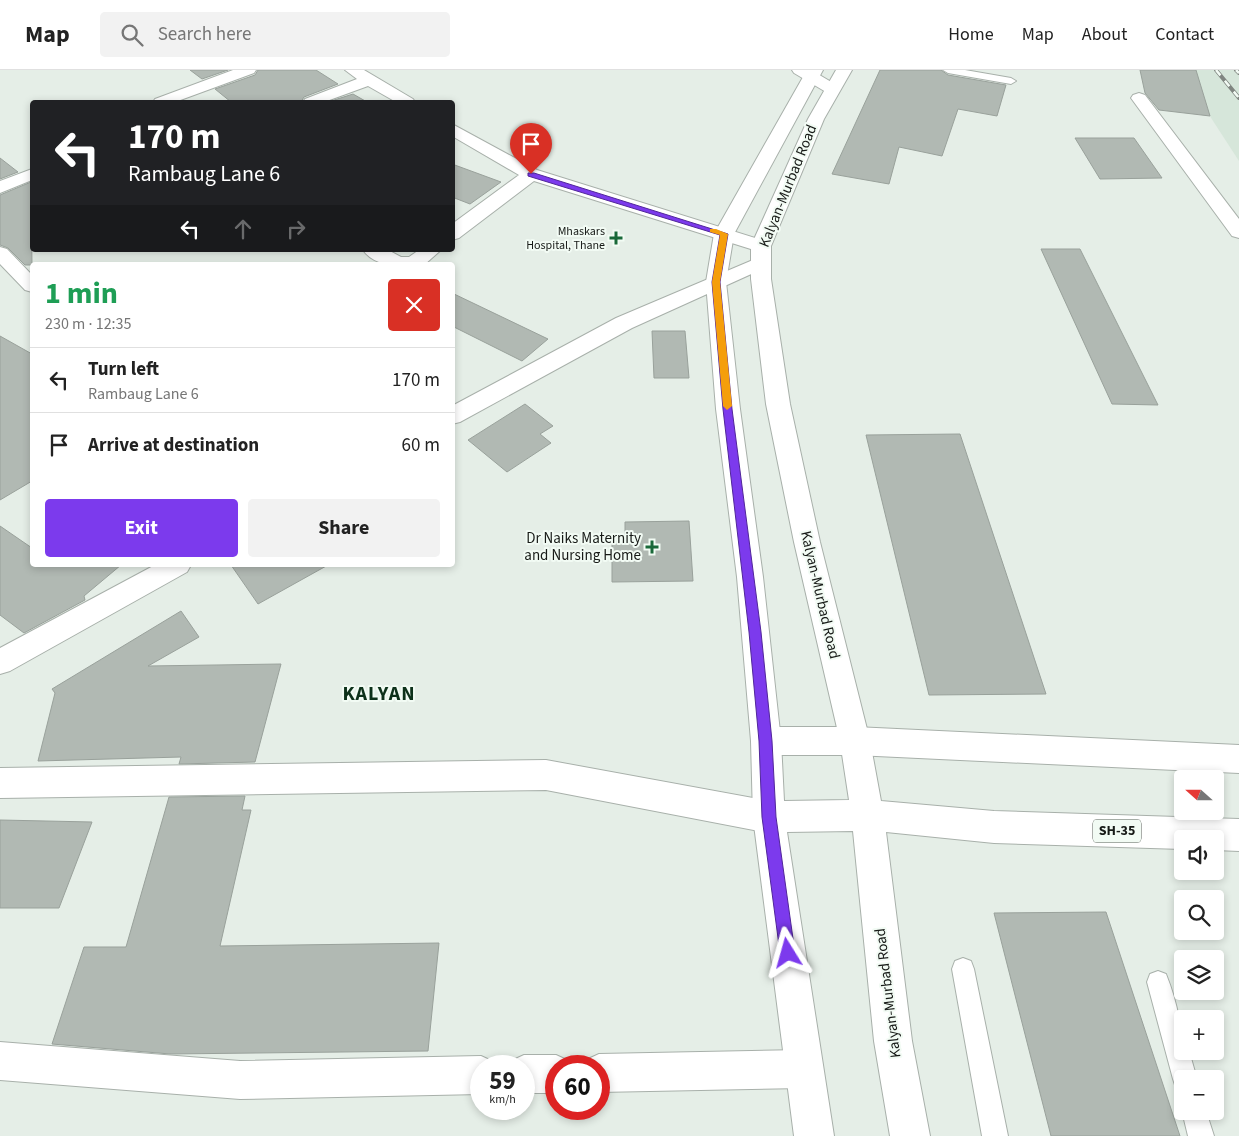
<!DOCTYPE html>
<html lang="en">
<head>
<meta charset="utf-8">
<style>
  body { margin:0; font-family:"Source Sans 3",sans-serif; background:#f2f2f2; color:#222; height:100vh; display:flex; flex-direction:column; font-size:19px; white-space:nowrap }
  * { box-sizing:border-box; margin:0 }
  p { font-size:16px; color:#767676 }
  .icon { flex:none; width:28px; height:28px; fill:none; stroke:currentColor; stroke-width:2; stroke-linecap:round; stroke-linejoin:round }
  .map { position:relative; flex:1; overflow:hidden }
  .drawer { position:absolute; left:30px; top:192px; width:425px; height:305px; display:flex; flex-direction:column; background:#fff; border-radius:5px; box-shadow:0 2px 8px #0003 }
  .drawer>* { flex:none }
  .top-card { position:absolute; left:30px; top:30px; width:425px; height:152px; border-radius:5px; box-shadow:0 2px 8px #0003; background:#202124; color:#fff; overflow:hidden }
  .needle { width:32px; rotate:291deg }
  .buttons { position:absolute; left:1174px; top:700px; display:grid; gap:10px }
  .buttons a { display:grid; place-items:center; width:50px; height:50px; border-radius:5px; background:#fff; box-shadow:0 2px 8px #0003; font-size:25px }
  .speed { position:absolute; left:470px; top:985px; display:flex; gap:10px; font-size:25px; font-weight:700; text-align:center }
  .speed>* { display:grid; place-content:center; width:65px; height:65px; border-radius:50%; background:#fff; box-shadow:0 2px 8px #0003; line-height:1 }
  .speed small { font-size:12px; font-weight:400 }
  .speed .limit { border:8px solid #d22; background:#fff; color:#111 }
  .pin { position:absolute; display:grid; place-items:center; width:42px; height:42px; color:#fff; margin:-51px -21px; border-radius:50% 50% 50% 0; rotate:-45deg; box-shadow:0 0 5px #0007 }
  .pin .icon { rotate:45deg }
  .me { position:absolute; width:55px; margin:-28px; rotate:352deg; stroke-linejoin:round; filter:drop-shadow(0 0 4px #0008) }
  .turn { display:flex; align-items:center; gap:18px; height:105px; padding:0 15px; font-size:22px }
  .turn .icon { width:65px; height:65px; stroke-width:2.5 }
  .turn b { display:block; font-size:35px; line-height:42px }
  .lanes { display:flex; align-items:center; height:48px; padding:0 15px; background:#0003; justify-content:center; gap:25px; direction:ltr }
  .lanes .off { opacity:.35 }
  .round { display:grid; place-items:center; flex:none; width:52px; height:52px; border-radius:5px; background:#f2f2f2 }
  .head { display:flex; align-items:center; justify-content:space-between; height:85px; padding:0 15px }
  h1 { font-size:30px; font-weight:700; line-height:38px; color:#1e9e55 }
  .primary-button { display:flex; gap:10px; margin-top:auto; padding:10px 15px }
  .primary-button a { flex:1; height:58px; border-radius:5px; background:#7c3aed; color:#fff; font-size:20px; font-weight:700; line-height:58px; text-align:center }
  .primary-button a+a { background:#f2f2f2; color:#222 }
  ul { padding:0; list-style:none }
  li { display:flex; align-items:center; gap:15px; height:65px; padding:0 15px; border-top:1px solid #e0e0e0 }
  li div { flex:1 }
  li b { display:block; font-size:19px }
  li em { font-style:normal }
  header { display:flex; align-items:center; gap:30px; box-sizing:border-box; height:70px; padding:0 25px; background:#fff; border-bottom:1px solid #e0e0e0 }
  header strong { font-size:24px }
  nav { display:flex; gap:28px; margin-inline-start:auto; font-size:18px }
  .search { width:350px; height:45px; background:#f2f2f2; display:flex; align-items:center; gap:12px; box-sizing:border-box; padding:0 18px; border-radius:5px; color:#767676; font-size:19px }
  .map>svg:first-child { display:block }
  .built { fill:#d6e6da }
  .building { fill:#b1b9b3; stroke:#99a19b }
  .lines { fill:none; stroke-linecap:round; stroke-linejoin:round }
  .lane-casing { stroke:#a8b0aa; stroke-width:2 }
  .street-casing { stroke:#a8b0aa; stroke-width:2 }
  .secondary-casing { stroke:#a8b0aa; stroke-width:2 }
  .primary-casing { stroke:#a8b0aa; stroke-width:2 }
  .lane { fill:#fff; fill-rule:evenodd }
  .street { fill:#fff; fill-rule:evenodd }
  .secondary { fill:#fff; fill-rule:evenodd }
  .primary { fill:#fff; fill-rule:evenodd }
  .rail-casing { stroke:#808681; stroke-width:4 }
  .rail { stroke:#f2fbf4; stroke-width:2.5; stroke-dasharray:7; stroke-linecap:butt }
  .route { fill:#7c3aed; stroke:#51269a }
  .slow { fill:#f59e0b }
  .poi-dot { fill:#196939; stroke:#f2fbf4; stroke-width:2 }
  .labels { text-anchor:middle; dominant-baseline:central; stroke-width:4; stroke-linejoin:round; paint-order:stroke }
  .far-poi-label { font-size:12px; fill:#171a17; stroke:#f2fbf4; text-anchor:end }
  .shield { fill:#f2fbf4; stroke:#595e59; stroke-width:1 }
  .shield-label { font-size:14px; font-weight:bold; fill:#171a17 }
  .street-label { font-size:15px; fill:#171a17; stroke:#f2fbf4 }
  .poi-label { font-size:15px; fill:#171a17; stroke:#f2fbf4; text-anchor:end }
  .district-label { font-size:20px; font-weight:bold; letter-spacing:1px; fill:#0d311a; stroke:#f2fbf4 }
</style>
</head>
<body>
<header>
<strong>Map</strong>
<div class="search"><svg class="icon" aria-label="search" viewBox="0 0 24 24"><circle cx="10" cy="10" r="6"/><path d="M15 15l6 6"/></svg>Search here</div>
<nav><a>Home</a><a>Map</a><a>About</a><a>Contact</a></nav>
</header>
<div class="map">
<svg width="1239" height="1066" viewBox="0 0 1239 1066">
  <rect width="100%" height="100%" fill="#e5eee7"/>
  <path class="built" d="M 1180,0 L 1239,0 L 1239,91 Z"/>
  <path class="building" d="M 190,0 L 228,0 L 202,9 Z
    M 258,0 L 316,0 L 338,14 L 304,27 L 301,32 L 231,32 L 215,19 L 255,5 Z
    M 880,0 L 941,0 L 948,5 L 1006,15 L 997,46 L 958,39 L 942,86 L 899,77 L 889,114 L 832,104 Z
    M 1140,0 L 1196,0 L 1210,46 L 1159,40 L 1145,23 Z
    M 353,24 L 367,32 L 328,32 Z
    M 1075,68 L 1134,68 L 1162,108 L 1100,109 Z
    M 0,88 L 18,102 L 0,109 Z
    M 452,94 L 501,112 L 470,134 L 452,127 Z
    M 31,112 L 32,195 L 25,195 L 8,178 L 0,175 L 0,125 Z
    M 1041,179 L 1080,179 L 1158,335 L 1112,334 Z
    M 452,223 L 548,269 L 522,291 L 452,256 Z
    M 652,261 L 685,261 L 689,308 L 654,308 Z
    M 0,266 L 32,284 L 32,411 L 0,430 Z
    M 525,334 L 553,356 L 540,364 L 551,373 L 507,402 L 468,370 Z
    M 960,364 L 1046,624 L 929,625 L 866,365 Z
    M 689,451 L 693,511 L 612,512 L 612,471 L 625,471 L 625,452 Z
    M 0,456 L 32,478 L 32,495 L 121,495 L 84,526 L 85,530 L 24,563 L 0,545 Z
    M 231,495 L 328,495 L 258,534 Z
    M 181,541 L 199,567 L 148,596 L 281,594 L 255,692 L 179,694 L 181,687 L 38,691 L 55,623 L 52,619 Z
    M 245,726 L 242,740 L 251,740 L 220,876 L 439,873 L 428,981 L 170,984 L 52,974 L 84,877 L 126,877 L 169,727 Z
    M 0,750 L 92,752 L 59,838 L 0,838 Z
    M 1106,842 L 1180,1066 L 1051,1066 L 994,843 Z"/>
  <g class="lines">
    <g class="lane-casing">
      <path id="lane" d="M 943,0 L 965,0 L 1011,8 L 1016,11 L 1011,14 L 948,3 Z
        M 963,888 L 971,891 L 974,899 L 1008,1066 L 982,1066 L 952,899 L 955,891 Z
        M 1158,901 L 1166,904 C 1176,929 1182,955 1182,981 L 1189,981 L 1197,1009 L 1182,1009 L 1182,1020 L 1176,1018 L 1173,1009 L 1147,912 L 1150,904 Z
        M 1182,1039 L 1182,1041 L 1206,1041 L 1214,1066 L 1188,1066 L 1182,1041 Z"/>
    </g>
    <g class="street-casing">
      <path id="street" d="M 233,0 L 256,0 L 254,3 L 175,32 L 153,32 L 155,29 Z
        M 345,0 L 364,0 L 413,29 L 415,32 L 396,32 L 368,16 L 324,32 L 303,32 L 305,29 L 357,9 Z
        M 792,0 L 811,0 L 838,16 L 840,19 L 838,22 L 826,22 L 794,3 Z
        M 1139,23 L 1145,25 L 1239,149 L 1239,168 L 1232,166 L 1131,28 L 1133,25 Z
        M 452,54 L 537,100 L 768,172 L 771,176 L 768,180 L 761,182 L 754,180 L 534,111 L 459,168 L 452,170 L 452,154 L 519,105 L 452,66 Z
        M 32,99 L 32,110 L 0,123 L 0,111 Z
        M 0,177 L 7,179 L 32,205 L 32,222 L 25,220 L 0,194 Z
        M 363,180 L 388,180 L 401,187 L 409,187 L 419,180 L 441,180 L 424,195 C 404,195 376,199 363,180 Z
        M 760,187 L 767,189 L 770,193 L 767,197 L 632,258 L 460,352 L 452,354 L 452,336 L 616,248 Z
        M 155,495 L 191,495 L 187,502 L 10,601 L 0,604 L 0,578 Z
        M 766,657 L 855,657 L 1239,675 L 1239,703 L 855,685 L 766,685 L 755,681 L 751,671 L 755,661 Z
        M 0,972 L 240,991 L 481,986 L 494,992 L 496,996 L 481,996 L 481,1024 L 240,1029 L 0,1010 Z
        M 803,980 L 816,986 L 822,999 L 816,1012 L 803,1018 L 599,1022 L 599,996 L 583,996 L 586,990 L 599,984 Z
        M 524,985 L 556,985 L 569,991 L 572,996 L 556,996 L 556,1023 L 524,1023 L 524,996 L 508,996 L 511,991 Z"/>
    </g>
    <g class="secondary-casing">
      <path id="secondary" d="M 546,690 L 769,731 L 780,736 L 785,747 L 780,758 L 769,763 L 546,720 L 0,728 L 0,698 Z"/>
    </g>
    <g class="primary-casing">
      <path id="primary" d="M 807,0 L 823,0 L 734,164 L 726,212 L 740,339 L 763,507 L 781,671 L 784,731 L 849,730 L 840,671 L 794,472 L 766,334 L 751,209 L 751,176 L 808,49 L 836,0 L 852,0 L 824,49 L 771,176 L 771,209 L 790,334 L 820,472 L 870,671 L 881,731 L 994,741 L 1239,749 L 1239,781 L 1215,780 L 1215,769 L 1182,769 L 1182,779 L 994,773 L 886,762 L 912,971 L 930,1066 L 890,1066 L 874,971 L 853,761 L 787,762 L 834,1066 L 794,1066 L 753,747 L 751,671 L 737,507 L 716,339 L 706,212 L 714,164 Z"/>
    </g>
    <use href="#lane" class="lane"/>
    <use href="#street" class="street"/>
    <use href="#secondary" class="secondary"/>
    <use href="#primary" class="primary"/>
    <g class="rail-casing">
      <path id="rail" d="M 1216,0 L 1239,28
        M 1236,0 L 1239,3"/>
    </g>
    <use href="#rail" class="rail"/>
  </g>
  <path class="route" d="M 528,103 L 534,103 L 728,164 L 720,212 L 732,339 L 761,562 L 772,671 L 776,747 L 795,883 L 793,888 L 788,890 L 782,888 L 780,883 L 762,747 L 759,671 L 749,562 L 723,339 L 712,212 L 720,165 L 528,106 Z"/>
  <path class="slow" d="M 710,159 L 716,159 L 728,164 L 720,212 L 732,336 L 727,340 L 723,336 L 712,212 L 720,165 L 710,162 Z"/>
  <g class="poi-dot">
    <path d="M613.5 160.5h5v5h5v5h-5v5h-5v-5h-5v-5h5z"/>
    <path d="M649.5 469.5h5v5h5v5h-5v5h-5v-5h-5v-5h5z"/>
  </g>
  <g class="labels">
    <g class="far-poi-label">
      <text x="605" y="161">Mhaskars<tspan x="605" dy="14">Hospital, Thane</tspan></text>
    </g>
    <rect class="shield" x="1093" y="749.5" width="48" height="23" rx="4"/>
    <g class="shield-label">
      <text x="1117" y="761">SH-35</text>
    </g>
    <g class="street-label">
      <text transform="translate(788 116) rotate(-68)">Kalyan-Murbad Road</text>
      <text transform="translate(820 525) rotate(77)">Kalyan-Murbad Road</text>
      <text transform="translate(888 923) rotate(-97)">Kalyan-Murbad Road</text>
    </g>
    <g class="poi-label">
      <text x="641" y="468">Dr Naiks Maternity<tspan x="641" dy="17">and Nursing Home</tspan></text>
    </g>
    <g class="district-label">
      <text x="379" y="624">KALYAN</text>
    </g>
  </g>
</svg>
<div class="buttons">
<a><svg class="needle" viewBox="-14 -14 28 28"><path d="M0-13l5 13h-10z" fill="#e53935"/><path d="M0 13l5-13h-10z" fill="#767676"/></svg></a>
<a><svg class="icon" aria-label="sound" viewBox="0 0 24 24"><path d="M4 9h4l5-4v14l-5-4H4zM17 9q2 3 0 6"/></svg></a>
<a><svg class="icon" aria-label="search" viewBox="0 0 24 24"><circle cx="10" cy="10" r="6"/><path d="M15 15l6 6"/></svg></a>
<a><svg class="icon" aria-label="layers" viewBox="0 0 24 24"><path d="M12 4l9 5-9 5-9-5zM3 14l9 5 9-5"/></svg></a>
<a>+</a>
<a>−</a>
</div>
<div class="speed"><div>59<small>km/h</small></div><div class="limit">60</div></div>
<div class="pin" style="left:531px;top:104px;background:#d93025"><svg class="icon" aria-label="arrive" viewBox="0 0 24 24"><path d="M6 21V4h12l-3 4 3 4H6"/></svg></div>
<svg class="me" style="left:788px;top:883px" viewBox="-20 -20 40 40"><path d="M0-17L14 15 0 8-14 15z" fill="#7c3aed" stroke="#fff" stroke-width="4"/></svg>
<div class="top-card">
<div class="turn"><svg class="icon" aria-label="left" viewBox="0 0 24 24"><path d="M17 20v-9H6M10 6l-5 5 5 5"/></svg><div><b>170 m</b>Rambaug Lane 6</div></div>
<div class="lanes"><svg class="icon" aria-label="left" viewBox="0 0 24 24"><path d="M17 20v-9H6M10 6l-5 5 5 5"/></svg><svg class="icon off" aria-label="ahead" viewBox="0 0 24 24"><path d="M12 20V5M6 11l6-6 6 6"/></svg><svg class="icon off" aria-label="right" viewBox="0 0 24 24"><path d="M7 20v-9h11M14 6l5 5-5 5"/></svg></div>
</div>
<section class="drawer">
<div class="head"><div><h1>1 min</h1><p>230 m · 12:35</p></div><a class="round" style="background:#d93025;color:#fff"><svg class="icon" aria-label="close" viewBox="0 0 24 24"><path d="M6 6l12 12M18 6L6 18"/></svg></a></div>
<ul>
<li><svg class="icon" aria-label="left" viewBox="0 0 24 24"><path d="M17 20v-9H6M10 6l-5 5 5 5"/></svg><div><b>Turn left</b><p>Rambaug Lane 6</p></div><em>170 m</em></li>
<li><svg class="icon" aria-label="arrive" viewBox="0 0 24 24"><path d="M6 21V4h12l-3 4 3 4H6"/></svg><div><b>Arrive at destination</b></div><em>60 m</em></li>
</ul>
<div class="primary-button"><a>Exit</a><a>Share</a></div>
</section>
</div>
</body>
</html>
